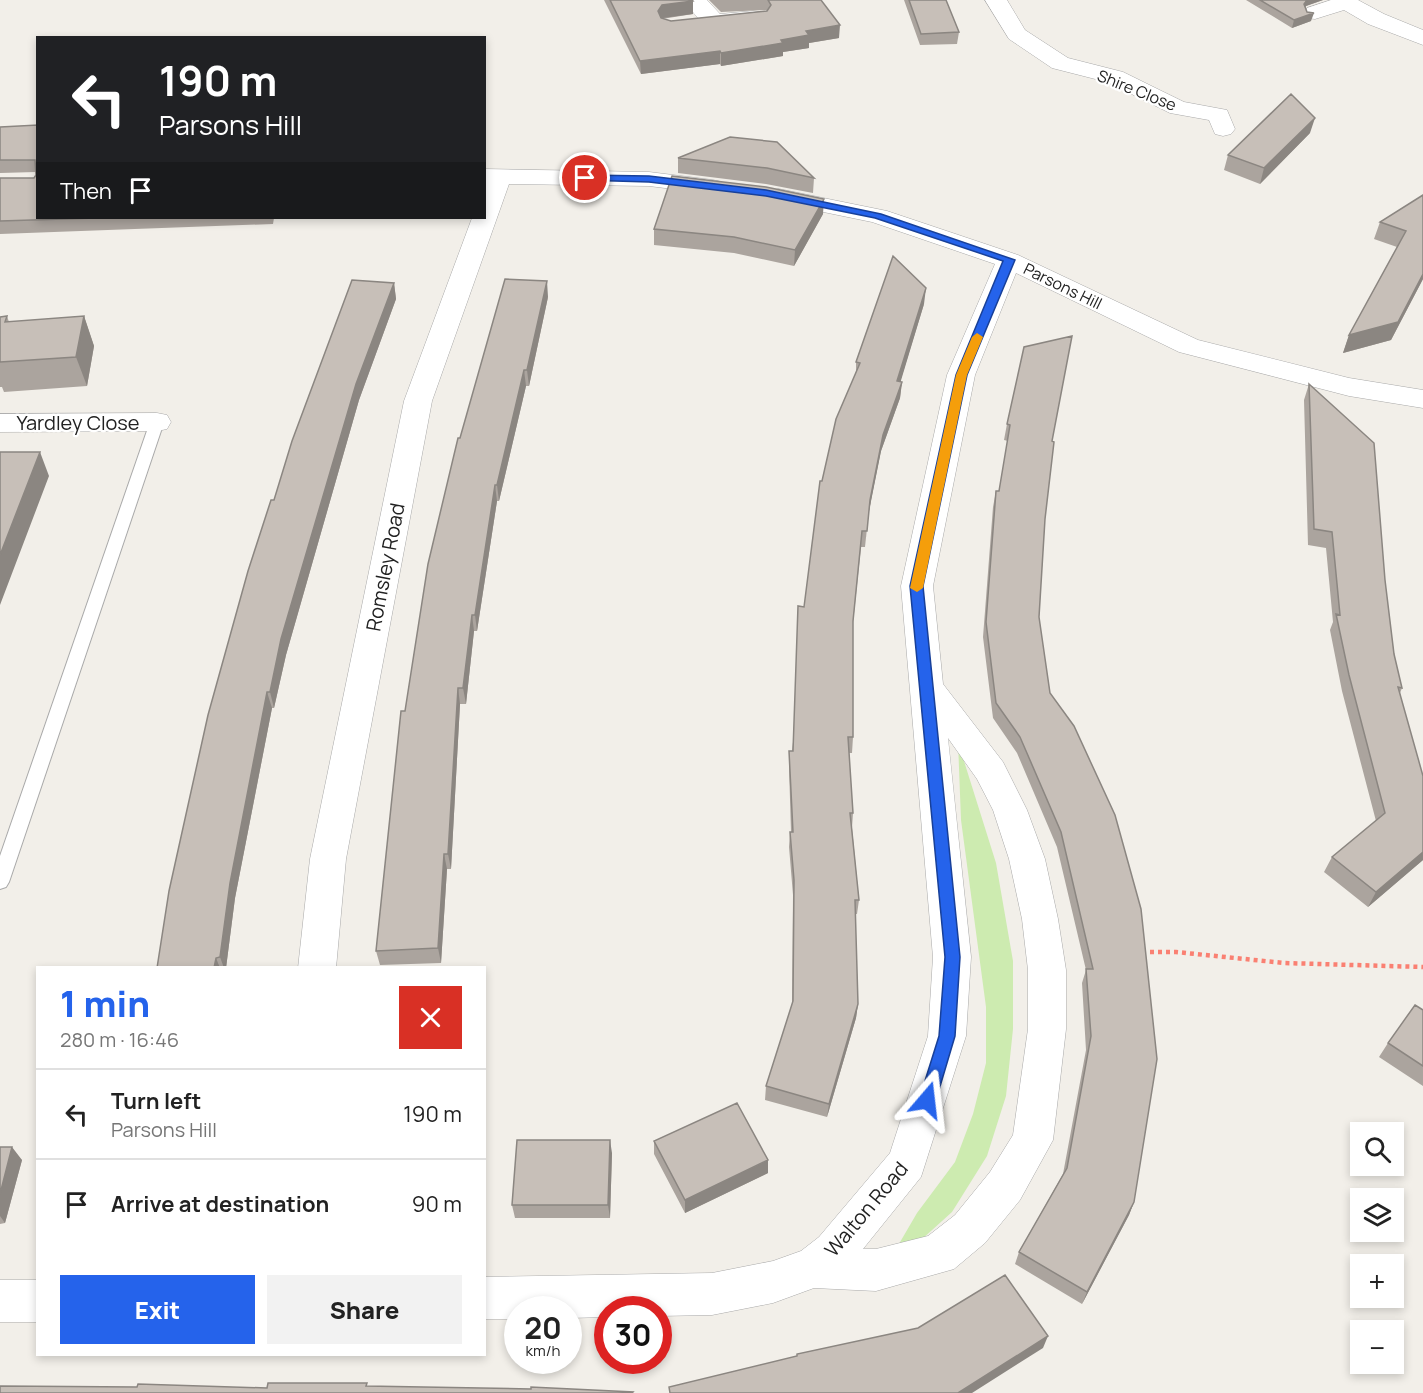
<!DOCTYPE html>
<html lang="en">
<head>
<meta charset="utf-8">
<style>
  body { margin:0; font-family:Manrope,sans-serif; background:#f2f2f2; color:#222; height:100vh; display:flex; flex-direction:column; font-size:22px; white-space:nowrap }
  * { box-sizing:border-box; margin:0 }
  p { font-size:20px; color:#767676 }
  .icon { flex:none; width:33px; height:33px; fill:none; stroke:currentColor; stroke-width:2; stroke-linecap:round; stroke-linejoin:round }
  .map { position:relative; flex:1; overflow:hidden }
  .drawer { position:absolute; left:36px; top:966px; width:450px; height:390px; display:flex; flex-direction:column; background:#fff; border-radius:0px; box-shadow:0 3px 9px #0003 }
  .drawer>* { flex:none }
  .banner { position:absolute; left:36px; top:36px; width:450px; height:183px; border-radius:0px; box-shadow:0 3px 9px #0003; background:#202124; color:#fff; overflow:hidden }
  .tools { position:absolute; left:1350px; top:1122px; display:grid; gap:12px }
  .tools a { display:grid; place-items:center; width:54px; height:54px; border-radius:0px; background:#fff; box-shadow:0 3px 9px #0003; font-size:30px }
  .speed { position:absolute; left:504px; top:1296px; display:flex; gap:12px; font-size:30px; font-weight:700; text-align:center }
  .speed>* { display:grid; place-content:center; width:78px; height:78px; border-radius:50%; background:#fff; box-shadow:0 3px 9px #0003; line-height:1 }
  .speed small { font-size:15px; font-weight:400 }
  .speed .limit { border:9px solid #d22; background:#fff; color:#111 }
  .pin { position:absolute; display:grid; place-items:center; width:51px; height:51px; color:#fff; margin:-26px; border:3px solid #fff; border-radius:50%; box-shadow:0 2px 6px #0007 }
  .me { position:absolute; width:66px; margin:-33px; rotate:17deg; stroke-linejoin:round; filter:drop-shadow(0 0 4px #0008) }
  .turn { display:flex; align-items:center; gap:21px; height:126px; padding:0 24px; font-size:27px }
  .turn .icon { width:78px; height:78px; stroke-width:2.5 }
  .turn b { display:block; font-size:42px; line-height:51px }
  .then { display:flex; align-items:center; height:57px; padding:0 24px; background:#0003; gap:12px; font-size:22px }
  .round { display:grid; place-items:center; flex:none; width:63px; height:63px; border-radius:0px; background:#f2f2f2 }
  .overview { display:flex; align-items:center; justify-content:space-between; height:102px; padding:0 24px }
  h1 { font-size:36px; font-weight:800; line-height:45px; color:#2563eb }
  .cta { display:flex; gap:12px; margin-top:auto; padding:12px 24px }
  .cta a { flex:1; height:69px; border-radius:0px; background:#2563eb; color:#fff; font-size:24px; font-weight:800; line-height:69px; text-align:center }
  .cta a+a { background:#f2f2f2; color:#222 }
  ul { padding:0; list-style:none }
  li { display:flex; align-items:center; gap:18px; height:90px; padding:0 24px; border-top:2px solid #e0e0e0 }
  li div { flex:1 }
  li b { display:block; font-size:22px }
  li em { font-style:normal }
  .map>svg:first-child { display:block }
  .grass { fill:#cdebb0 }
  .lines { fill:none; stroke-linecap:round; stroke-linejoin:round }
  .lane-casing { stroke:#a9a9a9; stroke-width:2 }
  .street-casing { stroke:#a9a9a9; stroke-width:1 }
  .path { stroke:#fa8072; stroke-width:4.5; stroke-dasharray:4 4; stroke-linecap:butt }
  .lane { fill:#fff; fill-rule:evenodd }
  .street { fill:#fff; fill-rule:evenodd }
  .wall { fill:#aba49e }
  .shaded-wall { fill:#8b8681 }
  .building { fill:#c7bfb8; stroke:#8b8681; stroke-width:1.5 }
  .route { fill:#2563eb; stroke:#184099; stroke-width:1.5 }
  .slow { fill:#f59e0b }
  .labels { text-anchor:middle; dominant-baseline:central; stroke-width:4.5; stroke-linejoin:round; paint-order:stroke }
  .far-street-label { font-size:16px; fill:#222; stroke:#fff }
  .street-label { font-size:20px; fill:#222; stroke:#fff }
</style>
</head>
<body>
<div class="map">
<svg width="1423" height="1393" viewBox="0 0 1423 1393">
  <rect width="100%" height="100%" fill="#f2efe9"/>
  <path class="grass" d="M 958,742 L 996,863 L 1013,961 L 1013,1029 L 1006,1096 L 987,1156 L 952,1212 L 921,1240 L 896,1249 L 917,1213 L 955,1162 L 973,1114 L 986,1063 L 986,1007 L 961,820 Z"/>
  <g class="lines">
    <g class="lane-casing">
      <path id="lane" d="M 157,417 L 164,422 L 9,882 L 6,887 L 0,889 L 0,856 L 150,422 Z"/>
    </g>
    <g class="street-casing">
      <path id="street" d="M 684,0 L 707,0 L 720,14 L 753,11 L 761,12 L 764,17 L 761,22 C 750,24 716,31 707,26 C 699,21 690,8 684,0 Z
        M 985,0 L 1007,0 L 1025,30 L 1068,58 L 1123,72 L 1184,102 L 1227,110 L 1235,129 L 1231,134 L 1223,136 L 1215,134 L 1209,120 L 1170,113 L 1107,82 L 1052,68 L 1009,39 Z
        M 1331,0 L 1358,0 L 1384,14 L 1423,30 L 1423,45 L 1368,24 L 1344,10 L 1315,19 L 1307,18 L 1304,13 L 1307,8 Z
        M 484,169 L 649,172 L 713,180 L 722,182 L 725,187 L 722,192 L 713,194 L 649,186 L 509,184 L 432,401 L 346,859 L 336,968 L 298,968 L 310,859 L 404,401 L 472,218 L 484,218 Z
        M 779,189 L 887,211 L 1018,255 L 1198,340 L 1349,378 L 1423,390 L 1423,408 L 1349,396 L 1179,352 L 1016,273 L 975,375 L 933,586 L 943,684 L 1003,762 L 1027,810 L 1045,859 L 1058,919 L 1066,970 L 1066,1029 L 1053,1140 L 1020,1200 L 985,1243 L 954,1269 L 876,1291 L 814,1288 L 773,1303 L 712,1315 L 658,1316 L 658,1310 L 608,1310 L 608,1317 L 568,1318 L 568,1310 L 518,1310 L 518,1319 L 484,1319 L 484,1277 L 712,1273 L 773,1261 L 801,1251 L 819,1237 L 890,1153 L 928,1036 L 933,957 L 901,586 L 947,375 L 995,264 L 872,222 L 770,201 L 767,196 L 770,191 ZM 948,738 L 977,779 L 993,810 L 1009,859 L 1022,919 L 1028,970 L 1028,1029 L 1013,1135 L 990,1172 L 955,1215 L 928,1236 L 876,1249 L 863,1249 L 921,1177 L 966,1036 L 971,957 Z
        M 157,413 L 167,415 L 171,422 L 167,429 L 157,431 L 0,432 L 0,414 Z
        M 0,1280 L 38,1280 L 38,1322 L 0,1322 Z"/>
    </g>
    <path class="path" d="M 1142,952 L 1176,952 L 1284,963 L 1423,967"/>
    <use href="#lane" class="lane"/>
    <use href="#street" class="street"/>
  </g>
  <path class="wall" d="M 604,0 L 692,0 L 693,14 L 662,19 L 671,21 L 767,11 L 766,10 L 721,12 L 709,0 L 821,0 L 839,38 L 809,43 L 809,48 L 783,52 L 783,56 L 721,66 L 720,64 L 641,74 Z
    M 904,0 L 946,0 L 959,32 L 957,44 L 920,45 Z
    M 1246,0 L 1323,0 L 1306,6 L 1305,7 L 1311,21 L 1292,28 Z
    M 38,125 L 38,218 L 274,218 L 273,224 L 0,234 L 0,178 L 34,178 L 36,175 L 36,172 L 0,173 L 0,127 Z
    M 1310,133 L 1260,184 L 1224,170 L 1228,155 Z
    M 730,137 L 814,178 L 813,193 L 766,184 L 678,173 L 678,158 Z
    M 1423,195 L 1423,279 L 1391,340 L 1343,353 L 1349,335 L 1397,247 L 1374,239 L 1380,222 Z
    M 823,214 L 794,266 L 734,253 L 654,245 L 654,229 Z
    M 394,283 L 396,299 L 359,400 L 286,655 L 274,708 L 272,708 L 235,898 L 226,968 L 157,968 L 274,500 Z
    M 548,297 L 529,386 L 526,386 L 499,501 L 497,501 L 477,631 L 474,631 L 466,704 L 460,704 L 451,869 L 447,869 L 441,963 L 380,965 L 376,951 L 405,711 L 460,438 Z
    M 924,304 L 900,382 L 902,382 L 900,398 L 881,451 L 868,516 L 865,547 L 861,547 L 853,623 L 853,737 L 852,753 L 849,753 L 853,813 L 852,828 L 859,900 L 857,914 L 855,914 L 858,1004 L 856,1018 L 827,1117 L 765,1100 L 766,1086 L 792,1004 L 793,895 L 789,847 L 790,832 L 791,832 L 789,767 L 789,751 L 792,751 L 822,481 L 856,373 L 856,362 Z
    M 7,316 L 9,322 L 84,316 L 94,346 L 87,386 L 4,392 L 2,387 L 0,387 L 0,317 Z
    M 1024,347 L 1052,441 L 1045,519 L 1039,617 L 1050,693 L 1134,1202 L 1129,1215 L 1082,1304 L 1015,1264 L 1019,1252 L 1063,1174 L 1086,1050 L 1082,983 L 1086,970 L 1057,847 L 1017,753 L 993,718 L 983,637 L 993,507 L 996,491 L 999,491 L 1008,441 L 1004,440 L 1007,424 Z
    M 1309,384 L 1385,580 L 1394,654 L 1402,688 L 1400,693 L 1423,860 L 1368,907 L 1324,872 L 1332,857 L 1376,821 L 1342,691 L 1330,630 L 1333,622 L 1326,548 L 1308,545 L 1304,400 Z
    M 1423,1010 L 1423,1086 L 1379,1057 L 1388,1043 Z
    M 654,1141 L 768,1173 L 685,1213 L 654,1154 Z
    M 0,1147 L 22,1160 L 5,1223 L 0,1224 Z
    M 612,1153 L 610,1218 L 515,1218 L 512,1205 Z"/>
  <path class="shaded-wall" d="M 1307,0 L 1323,0 L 1306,6 L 1302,12 L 1304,4 Z
    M 693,1 L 693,14 L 663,18 L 658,24 L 658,11 L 662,5 Z
    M 1314,13 L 1311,21 L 1292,28 L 1294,20 Z
    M 840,25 L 839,38 L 809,43 L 809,48 L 783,52 L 783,56 L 721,66 L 721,53 L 781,40 L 806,31 Z
    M 720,51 L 720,64 L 641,74 L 640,61 Z
    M 1315,118 L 1310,133 L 1260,184 L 1264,168 Z
    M 824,199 L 823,214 L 794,266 L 795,250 Z
    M 1423,274 L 1423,279 L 1391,340 L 1343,353 L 1349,335 Z
    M 547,281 L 548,297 L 529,386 L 527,370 Z
    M 394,283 L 396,299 L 359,400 L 286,655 L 274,708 L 270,692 L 281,639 L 356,384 Z
    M 926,288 L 924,304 L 896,397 L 897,381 Z
    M 84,316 L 94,346 L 87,386 L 76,357 Z
    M 524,370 L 526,386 L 499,501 L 497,485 Z
    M 902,382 L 900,398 L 881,451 L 868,516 L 865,547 L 870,500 L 883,435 Z
    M 40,452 L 49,476 L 0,605 L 0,555 Z
    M 495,485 L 497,501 L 477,631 L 475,615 Z
    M 472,615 L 474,631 L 466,704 L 463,688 Z
    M 458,688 L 460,704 L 451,869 L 448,854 Z
    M 267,692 L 272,708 L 235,898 L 226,968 L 224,968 L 220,957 L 230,883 Z
    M 1423,852 L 1423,860 L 1368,907 L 1376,892 Z
    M 444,854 L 447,869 L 441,963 L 438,948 Z
    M 216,958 L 220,968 L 214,968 Z
    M 858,1004 L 856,1018 L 827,1117 L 829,1104 Z
    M 610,1140 L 612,1153 L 610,1218 L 608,1205 Z
    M 12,1147 L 22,1160 L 5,1223 L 0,1216 L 0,1194 Z
    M 768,1160 L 768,1173 L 685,1213 L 685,1200 Z
    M 1134,1202 L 1129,1215 L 1082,1304 L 1087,1292 Z
    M 1048,1336 L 1043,1348 L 972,1393 L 958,1393 Z"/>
  <path class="building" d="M 610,0 L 692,0 L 693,1 L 662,5 L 658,11 L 661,18 L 671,21 L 767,11 L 771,5 L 768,0 L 821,0 L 840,25 L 806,31 L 809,35 L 781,40 L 783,43 L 721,53 L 720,51 L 640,61 Z
    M 909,0 L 946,0 L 959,32 L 921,34 Z
    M 1260,0 L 1307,0 L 1304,4 L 1307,12 L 1314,13 L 1294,20 Z
    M 1291,94 L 1315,118 L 1264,168 L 1228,155 Z
    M 38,125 L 38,218 L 96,218 L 0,221 L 0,178 L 34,178 L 36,175 L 35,160 L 0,160 L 0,127 Z
    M 730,137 L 777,142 L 814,178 L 767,168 L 678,158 Z
    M 672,176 L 766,187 L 824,199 L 795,250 L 734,237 L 654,229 Z
    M 1423,195 L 1423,274 L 1398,322 L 1349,335 L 1406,231 L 1380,222 Z
    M 893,256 L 926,288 L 897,381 L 902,382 L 883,435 L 870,500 L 867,531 L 862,531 L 853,621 L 853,737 L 848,737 L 853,813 L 850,813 L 859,900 L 855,900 L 858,1004 L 829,1104 L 766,1086 L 793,1001 L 794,880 L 790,832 L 793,832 L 789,751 L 793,751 L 798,606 L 804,607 L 820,481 L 822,481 L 836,419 L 860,363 L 856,362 Z
    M 505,279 L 547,281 L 527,370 L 524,370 L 497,485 L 495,485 L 475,615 L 472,615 L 463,688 L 458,688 L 448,854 L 444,854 L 438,948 L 376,951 L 401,711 L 405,711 L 428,564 L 458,438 L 460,438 Z
    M 352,280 L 394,283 L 356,384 L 281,639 L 270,692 L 267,692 L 230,883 L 220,957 L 216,958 L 214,968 L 157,968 L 169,891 L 208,715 L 248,571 L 271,500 L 274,500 L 292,441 Z
    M 7,316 L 5,322 L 84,316 L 76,357 L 0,362 L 0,317 Z
    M 1072,336 L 1052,441 L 1054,442 L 1045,519 L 1039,617 L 1050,693 L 1074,726 L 1115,815 L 1141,909 L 1157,1059 L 1134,1202 L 1087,1292 L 1019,1252 L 1067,1168 L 1091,1036 L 1086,969 L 1093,969 L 1061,832 L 1020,737 L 996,703 L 986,622 L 996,491 L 999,491 L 1010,425 L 1007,424 L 1024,347 Z
    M 1309,384 L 1374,443 L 1385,580 L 1394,654 L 1402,688 L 1398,687 L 1423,776 L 1423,852 L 1376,892 L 1332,857 L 1385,813 L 1349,675 L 1336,614 L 1340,615 L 1332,532 L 1314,529 Z
    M 0,452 L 40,452 L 0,555 Z
    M 1415,1005 L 1423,1010 L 1423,1066 L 1388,1043 Z
    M 737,1103 L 768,1160 L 685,1200 L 654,1141 Z
    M 517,1140 L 610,1140 L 608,1205 L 512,1205 Z
    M 0,1147 L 12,1147 L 0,1194 Z
    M 1005,1275 L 1048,1336 L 958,1393 L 670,1393 L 669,1387 L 797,1356 L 797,1354 L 918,1328 Z
    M 268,1383 L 367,1383 L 366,1386 L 531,1389 L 531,1387 L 633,1392 L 632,1393 L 0,1393 L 0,1386 L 137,1387 L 138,1384 L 267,1388 Z"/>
  <path class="route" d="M 585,175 L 649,176 L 766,190 L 881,214 L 1015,260 L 967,375 L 923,586 L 960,957 L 955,1036 L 936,1100 L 933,1105 L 927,1107 L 922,1105 L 919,1100 L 939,1036 L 945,957 L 910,586 L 956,375 L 1003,261 L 875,218 L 766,196 L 649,182 L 581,180 L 580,178 Z"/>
  <path class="slow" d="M 977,333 L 983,337 L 967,375 L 923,588 L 917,592 L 910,588 L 956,375 L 972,337 Z"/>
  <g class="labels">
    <g class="far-street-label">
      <text transform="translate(1137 90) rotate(22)">Shire Close</text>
      <text transform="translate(1063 286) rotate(26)">Parsons Hill</text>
    </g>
    <g class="street-label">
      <text x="78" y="422">Yardley Close</text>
      <text transform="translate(385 567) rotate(-79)">Romsley Road</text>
      <text transform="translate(866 1209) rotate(-50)">Walton Road</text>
    </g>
  </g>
</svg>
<div class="tools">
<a><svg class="icon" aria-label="search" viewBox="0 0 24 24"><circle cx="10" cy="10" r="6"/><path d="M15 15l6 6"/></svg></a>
<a><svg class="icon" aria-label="layers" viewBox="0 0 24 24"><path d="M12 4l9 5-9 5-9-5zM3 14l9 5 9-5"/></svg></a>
<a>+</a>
<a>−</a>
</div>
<div class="speed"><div>20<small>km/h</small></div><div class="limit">30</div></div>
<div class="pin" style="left:585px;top:178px;background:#d93025"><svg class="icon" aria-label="arrive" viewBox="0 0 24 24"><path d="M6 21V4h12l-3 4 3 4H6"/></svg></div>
<svg class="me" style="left:927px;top:1100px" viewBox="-20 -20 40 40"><path d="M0-17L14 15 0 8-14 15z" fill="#2563eb" stroke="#fff" stroke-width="4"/></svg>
<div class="banner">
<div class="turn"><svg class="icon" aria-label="left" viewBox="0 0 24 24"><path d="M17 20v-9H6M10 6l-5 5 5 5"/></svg><div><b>190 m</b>Parsons Hill</div></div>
<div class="then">Then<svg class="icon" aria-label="arrive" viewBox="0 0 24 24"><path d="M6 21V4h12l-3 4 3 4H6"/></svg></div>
</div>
<section class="drawer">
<div class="overview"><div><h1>1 min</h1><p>280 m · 16:46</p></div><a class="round" style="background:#d93025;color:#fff"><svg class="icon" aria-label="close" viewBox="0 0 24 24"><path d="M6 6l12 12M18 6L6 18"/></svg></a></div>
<ul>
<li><svg class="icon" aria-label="left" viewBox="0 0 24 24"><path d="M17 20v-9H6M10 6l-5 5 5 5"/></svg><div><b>Turn left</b><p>Parsons Hill</p></div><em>190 m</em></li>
<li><svg class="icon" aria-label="arrive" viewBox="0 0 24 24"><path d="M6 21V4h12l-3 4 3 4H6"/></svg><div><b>Arrive at destination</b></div><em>90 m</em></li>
</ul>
<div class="cta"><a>Exit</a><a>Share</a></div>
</section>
</div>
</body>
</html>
